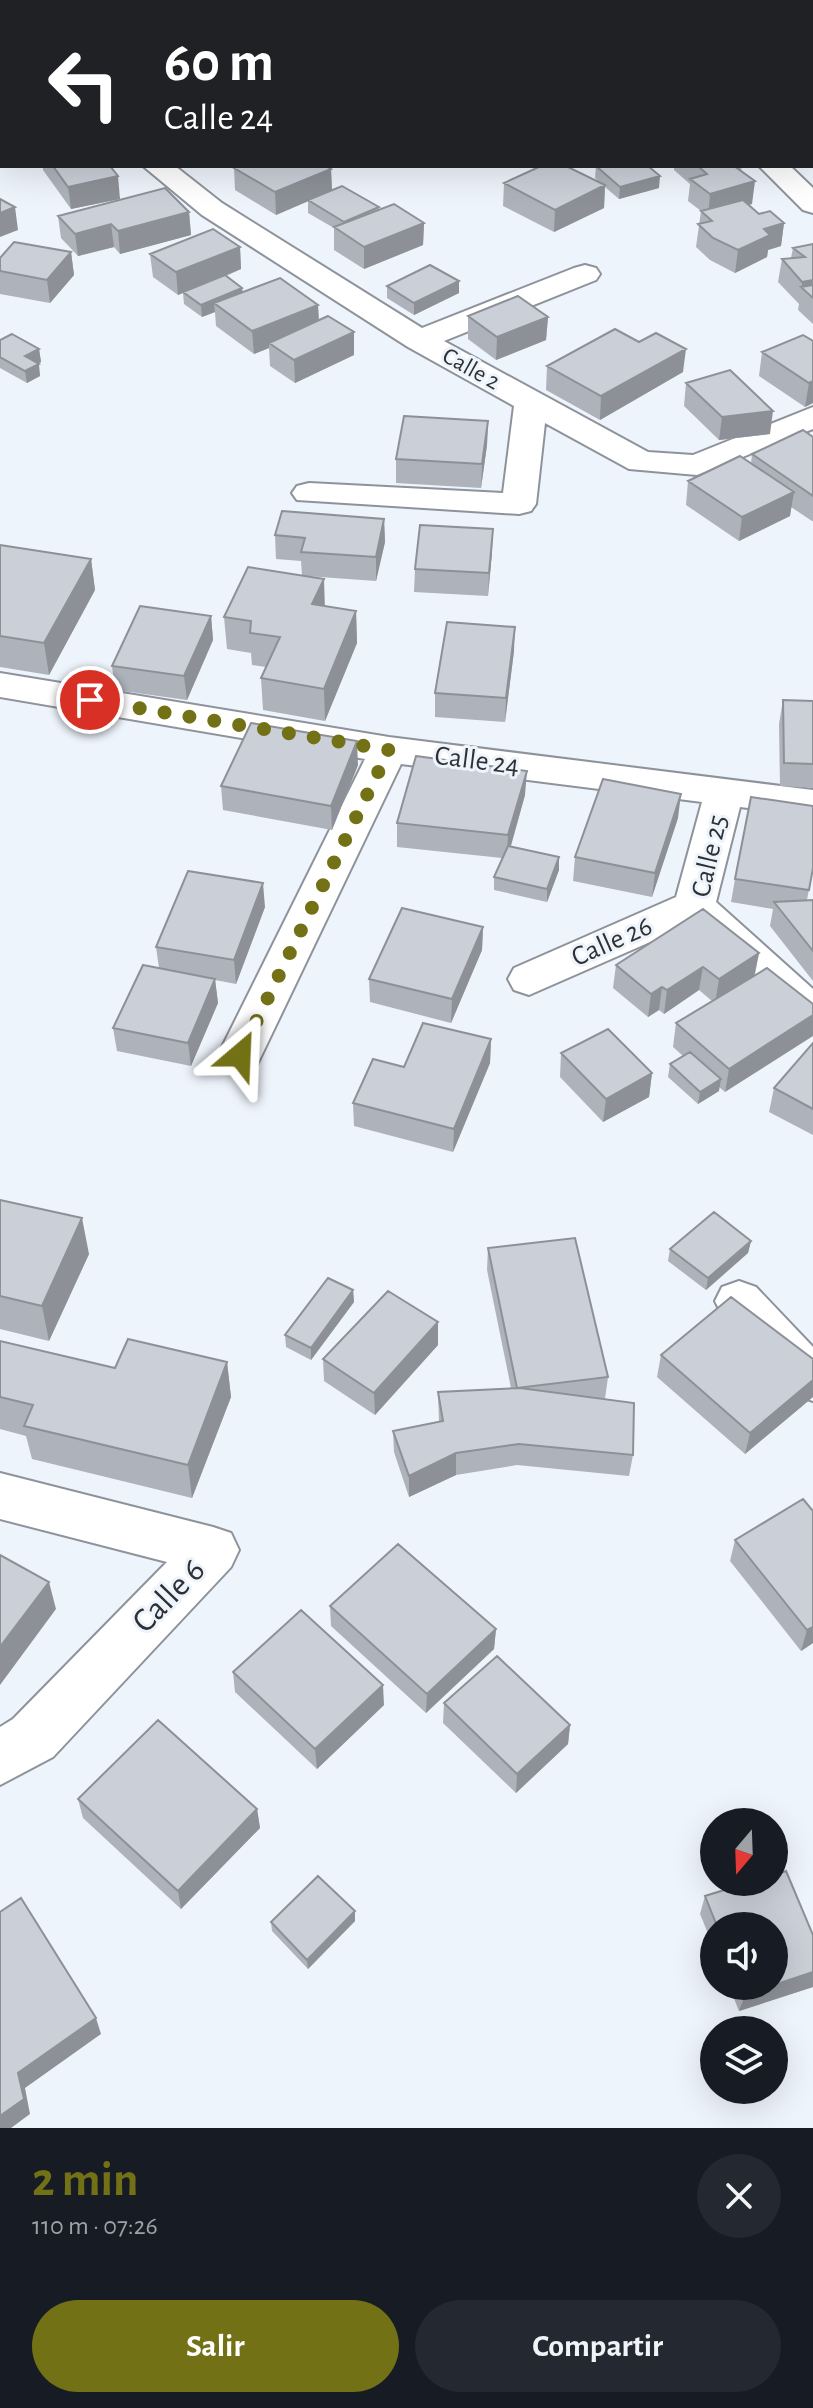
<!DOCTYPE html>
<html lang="es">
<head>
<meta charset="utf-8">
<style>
  body { margin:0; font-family:"Alegreya Sans",sans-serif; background:#242831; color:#f1f3f6; height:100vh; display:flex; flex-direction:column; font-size:30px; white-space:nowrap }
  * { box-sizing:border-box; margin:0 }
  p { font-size:26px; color:#9ea1a6 }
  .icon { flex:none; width:44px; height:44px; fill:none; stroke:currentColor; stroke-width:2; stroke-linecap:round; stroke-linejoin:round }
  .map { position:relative; height:2128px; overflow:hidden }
  .sheet { display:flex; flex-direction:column; background:#171b24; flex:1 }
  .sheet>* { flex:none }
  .guide { position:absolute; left:0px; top:0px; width:814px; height:168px; box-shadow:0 8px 32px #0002; background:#202124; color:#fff; overflow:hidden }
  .needle { width:52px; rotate:199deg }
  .controls { position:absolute; left:700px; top:1808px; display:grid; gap:16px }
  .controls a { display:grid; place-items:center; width:88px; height:88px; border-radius:50%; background:#171b24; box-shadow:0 8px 32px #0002; font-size:40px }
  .pin { position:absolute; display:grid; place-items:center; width:68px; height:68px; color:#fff; margin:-34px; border:4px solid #fff; border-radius:50%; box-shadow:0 2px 8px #0007 }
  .me { position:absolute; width:88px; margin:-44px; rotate:26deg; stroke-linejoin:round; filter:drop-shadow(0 0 6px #0008) }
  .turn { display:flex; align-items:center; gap:28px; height:168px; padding:0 32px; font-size:36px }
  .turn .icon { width:104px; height:104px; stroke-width:2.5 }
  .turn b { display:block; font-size:56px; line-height:68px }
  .round { display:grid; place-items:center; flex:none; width:84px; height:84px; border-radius:42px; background:#242831 }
  .overview { display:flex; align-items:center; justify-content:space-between; height:136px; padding:0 32px }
  h1 { font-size:48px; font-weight:700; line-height:60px; color:#737115 }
  .action { display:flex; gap:16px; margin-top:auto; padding:16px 32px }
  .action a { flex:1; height:92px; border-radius:48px; background:#737115; color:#fff; font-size:32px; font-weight:700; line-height:92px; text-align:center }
  .action a+a { background:#242831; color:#f1f3f6 }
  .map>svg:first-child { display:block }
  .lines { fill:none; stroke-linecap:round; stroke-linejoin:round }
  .minor-casing { stroke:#8e939b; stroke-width:4 }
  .minor { fill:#fff; fill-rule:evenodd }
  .wall { fill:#aeb2ba }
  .shaded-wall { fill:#8d9197 }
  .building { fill:#cacfd8; stroke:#8d9197; stroke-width:2 }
  .route { stroke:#737115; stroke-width:14; stroke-dasharray:0 25.2 }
  .labels { text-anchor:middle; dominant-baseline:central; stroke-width:6; stroke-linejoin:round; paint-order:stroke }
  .far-street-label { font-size:24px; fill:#2e3033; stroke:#eef4fc }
  .street-label { font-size:28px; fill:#2e3033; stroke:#eef4fc }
  .near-street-label { font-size:34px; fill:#2e3033; stroke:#eef4fc }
</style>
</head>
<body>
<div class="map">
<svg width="813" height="2128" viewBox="0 0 813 2128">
  <rect width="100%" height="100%" fill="#eef4fc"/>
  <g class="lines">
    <g class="minor-casing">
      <path id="minor" d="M 396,0 L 424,0 L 395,2 Z
        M 453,0 L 482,0 L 483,2 L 454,2 Z
        M 813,19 L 813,36 L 812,36 L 812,19 Z
        M 0,29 L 2,30 L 2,47 L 0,46 Z
        M 0,133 L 2,133 L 2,149 L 0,149 Z
        M 143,166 L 175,166 L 222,203 L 422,328 L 574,268 L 585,265 L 596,268 L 600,274 L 596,280 L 444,341 L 648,452 L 693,455 L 813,407 L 813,429 L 697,475 L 629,469 L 545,423 L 536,504 L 531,511 L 519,514 L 297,500 L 292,493 L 297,486 L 309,483 L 503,493 L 514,406 L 408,347 L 202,215 Z
        M 759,166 L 790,166 L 813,188 L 813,213 L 803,210 Z
        M 0,673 L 389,737 L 813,790 L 813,816 L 740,807 L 716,902 L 813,989 L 813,1030 L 798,1025 L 689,925 L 529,995 L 514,990 L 508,979 L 514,968 L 676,897 L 702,802 L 401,764 L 256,1067 L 240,1071 L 224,1067 L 218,1055 L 365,759 L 0,697 Z
        M 739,1281 L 756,1287 L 813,1347 L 813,1401 L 796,1395 L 722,1315 L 715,1301 L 722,1287 Z
        M 0,1473 L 213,1527 L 231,1533 L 239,1550 L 231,1567 L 53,1757 L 0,1785 L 0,1727 L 13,1719 L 167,1562 L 0,1519 Z"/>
    </g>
    <use href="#minor" class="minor"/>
  </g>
  <path class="wall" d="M 503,0 L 562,0 L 558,2 L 507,2 Z
    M 812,38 L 813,38 L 813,70 L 812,70 Z
    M 812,121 L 813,121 L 813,157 L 812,156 Z
    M 43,166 L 110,166 L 120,199 L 71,209 L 43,170 Z
    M 596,166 L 659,188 L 619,199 L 605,187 L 604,208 L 554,232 L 503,206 L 504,183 L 599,182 L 595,178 Z
    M 674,166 L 742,166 L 741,171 L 752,204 L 748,205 L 759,214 L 784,223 L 781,246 L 768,250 L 767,257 L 735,273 L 710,260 L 696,247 L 701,211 L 688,201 L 690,184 L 674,170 Z
    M 234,168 L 331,169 L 332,190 L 379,207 L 379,209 L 424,223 L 423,245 L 364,269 L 334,250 L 334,228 L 308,213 L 308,201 L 276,215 L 235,190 Z
    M 189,212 L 191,235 L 120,254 L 114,247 L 78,256 L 61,238 L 58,216 Z
    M 813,244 L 813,324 L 798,310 L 799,304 L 778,282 L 782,259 L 791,258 L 793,248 Z
    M 240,247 L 241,269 L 226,276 L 242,288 L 243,292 L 318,305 L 319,320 L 354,355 L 295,383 L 270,366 L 269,348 L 254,354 L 216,326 L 215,312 L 202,317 L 184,304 L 183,293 L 178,295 L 153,277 L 150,254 Z
    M 71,252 L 74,275 L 50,303 L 0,294 L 0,258 Z
    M 387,286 L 459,293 L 414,315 L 387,298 Z
    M 468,316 L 548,317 L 546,340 L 496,360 L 468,339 Z
    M 0,340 L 39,349 L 41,362 L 38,363 L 40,376 L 27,383 L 0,368 Z
    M 813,341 L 813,403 L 805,407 L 759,376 L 762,352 Z
    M 639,342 L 683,372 L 600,420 L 546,390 L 547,366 Z
    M 686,383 L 770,434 L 719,440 L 684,406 Z
    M 488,421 L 487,445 L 481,488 L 396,483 L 396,459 Z
    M 813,437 L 813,521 L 812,521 L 791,507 L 790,516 L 739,541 L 686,505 L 688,481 L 751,464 L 752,454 Z
    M 384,519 L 385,542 L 376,581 L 306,576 L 324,606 L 356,611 L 357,643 L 325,721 L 263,710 L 261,678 L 266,667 L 252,665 L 251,653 L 227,649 L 224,617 L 302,575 L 301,561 L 276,559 L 275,535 Z
    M 0,545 L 91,559 L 95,590 L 49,675 L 0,667 Z
    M 492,552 L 488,596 L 414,592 L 415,569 Z
    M 211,616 L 213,640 L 187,700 L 115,690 L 112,666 Z
    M 514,651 L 505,722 L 435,717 L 435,693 Z
    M 783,700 L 813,701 L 813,788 L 780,786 L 779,724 Z
    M 358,765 L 332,830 L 223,810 L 221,786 Z
    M 525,795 L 511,846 L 559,857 L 559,870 L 547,902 L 494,890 L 494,877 L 502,858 L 397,847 L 397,823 Z
    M 678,818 L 652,897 L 573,881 L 575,857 Z
    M 813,868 L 807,900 L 813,900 L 813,981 L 770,926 L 773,909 L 731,902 L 735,879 Z
    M 265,907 L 236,984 L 215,980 L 218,1003 L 191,1066 L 117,1051 L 113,1028 L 159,968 L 156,947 Z
    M 483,927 L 482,950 L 451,1023 L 370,1002 L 369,979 Z
    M 759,953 L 755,975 L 725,1092 L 719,1087 L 719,1091 L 698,1104 L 668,1077 L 670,1064 L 683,1056 L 673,1047 L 676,1023 L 712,1001 L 699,990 L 664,1014 L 659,1010 L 648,1017 L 613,988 L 616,965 Z
    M 491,1039 L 490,1063 L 453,1152 L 354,1126 L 353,1103 L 404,1067 Z
    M 813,1043 L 813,1135 L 769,1112 L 774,1088 Z
    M 561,1053 L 652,1073 L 649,1097 L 603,1122 L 560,1077 Z
    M 0,1200 L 89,1254 L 49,1341 L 0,1329 Z
    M 751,1241 L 748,1253 L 706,1290 L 668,1261 L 670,1249 Z
    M 488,1248 L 608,1377 L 605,1399 L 633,1455 L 629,1476 L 517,1465 L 456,1475 L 409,1497 L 394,1452 L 393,1431 L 439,1422 L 438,1392 L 511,1388 L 487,1270 Z
    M 353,1290 L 354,1302 L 311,1360 L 286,1347 L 285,1335 Z
    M 0,1341 L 115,1368 L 227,1362 L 231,1397 L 192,1498 L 32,1459 L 26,1436 L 0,1429 Z
    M 438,1345 L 375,1415 L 324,1381 L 323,1359 Z
    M 661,1355 L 813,1359 L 813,1397 L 745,1454 L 657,1377 Z
    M 803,1499 L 813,1643 L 801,1651 L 730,1561 L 735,1540 Z
    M 330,1606 L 496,1629 L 494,1649 L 426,1713 L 331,1626 Z
    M 233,1672 L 384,1705 L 317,1769 L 235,1692 Z
    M 444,1703 L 570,1725 L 568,1744 L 516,1793 L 443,1723 Z
    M 78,1799 L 257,1809 L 260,1828 L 181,1909 L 83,1818 Z
    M 705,1896 L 813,1935 L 813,1987 L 739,2011 L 729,1986 L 774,1986 L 774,1926 L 714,1926 L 714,1948 L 700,1914 Z
    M 355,1911 L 355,1921 L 308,1969 L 272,1931 L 271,1922 Z"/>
  <path class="shaded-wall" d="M 0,0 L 61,0 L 61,2 L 2,2 L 1,19 Z
    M 533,0 L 562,0 L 558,2 L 533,2 Z
    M 2,101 L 2,124 L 0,124 L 0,102 Z
    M 331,169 L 332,191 L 276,215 L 275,192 Z
    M 118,176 L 120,199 L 71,209 L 68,187 Z
    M 660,176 L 659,188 L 619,199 L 620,187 Z
    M 755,181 L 752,204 L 708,217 L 710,194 Z
    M 605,185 L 604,208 L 554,232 L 555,210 Z
    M 15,207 L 18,230 L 0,237 L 0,213 Z
    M 189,212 L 191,235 L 120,254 L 118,231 Z
    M 424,223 L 423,245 L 364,269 L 364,247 Z
    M 784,223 L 781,246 L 768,250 L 767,257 L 735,273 L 738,250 L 764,229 Z
    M 111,224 L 114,247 L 78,256 L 75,234 Z
    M 240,247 L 241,269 L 178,295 L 176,272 Z
    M 71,252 L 74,275 L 50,303 L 47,280 Z
    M 813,280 L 813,298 L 802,288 L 802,282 Z
    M 459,281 L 459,293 L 414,315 L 414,303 Z
    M 242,288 L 243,300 L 214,303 L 215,312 L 202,317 L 201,305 Z
    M 318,305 L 319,328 L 269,343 L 269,348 L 254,354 L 252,331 Z
    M 548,317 L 546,340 L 496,360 L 497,337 Z
    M 354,332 L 354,355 L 295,383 L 294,360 Z
    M 39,349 L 41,362 L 27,369 L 25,356 Z
    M 686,349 L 683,372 L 600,420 L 601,396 Z
    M 39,364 L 40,376 L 27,383 L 25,371 Z
    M 813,381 L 813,403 L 805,407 L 809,383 Z
    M 773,411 L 770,434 L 719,440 L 722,417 Z
    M 488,421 L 487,445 L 481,488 L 482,464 Z
    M 794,492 L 790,516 L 739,541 L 742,517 Z
    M 384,519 L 385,542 L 376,581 L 376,557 Z
    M 493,529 L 492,552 L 488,596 L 489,573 Z
    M 91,559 L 95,590 L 49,675 L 44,643 Z
    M 324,579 L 325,610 L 312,604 Z
    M 356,611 L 357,643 L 325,721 L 324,689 Z
    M 211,616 L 213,640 L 187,700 L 184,676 Z
    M 515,627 L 514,651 L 505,722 L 506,698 Z
    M 357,741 L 358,765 L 332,830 L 331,806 Z
    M 527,771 L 525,795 L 507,859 L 508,835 Z
    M 681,794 L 678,818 L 652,897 L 655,873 Z
    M 559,857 L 559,870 L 547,902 L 547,889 Z
    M 263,883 L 265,907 L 236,984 L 234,960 Z
    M 483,927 L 482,950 L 451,1023 L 452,999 Z
    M 759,953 L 754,976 L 715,1003 L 719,979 Z
    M 703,967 L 699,990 L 664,1014 L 667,990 Z
    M 215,979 L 218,1003 L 191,1066 L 188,1043 Z
    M 662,987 L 659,1010 L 648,1017 L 651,994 Z
    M 813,1015 L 813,1036 L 725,1092 L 729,1069 Z
    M 491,1039 L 490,1063 L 453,1152 L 454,1129 Z
    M 652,1073 L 649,1097 L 603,1122 L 606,1099 Z
    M 721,1079 L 719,1091 L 698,1104 L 700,1092 Z
    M 82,1218 L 89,1254 L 49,1341 L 42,1306 Z
    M 751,1241 L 748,1253 L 706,1290 L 708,1278 Z
    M 353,1290 L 354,1302 L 311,1360 L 311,1348 Z
    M 438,1322 L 438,1345 L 375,1415 L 374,1393 Z
    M 227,1362 L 231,1397 L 192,1498 L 188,1465 Z
    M 813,1380 L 813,1397 L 745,1454 L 750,1433 Z
    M 456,1453 L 456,1475 L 409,1497 L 409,1476 Z
    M 49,1582 L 56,1609 L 0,1685 L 0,1647 Z
    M 813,1627 L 813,1643 L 801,1651 L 807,1630 Z
    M 496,1629 L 494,1649 L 426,1713 L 427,1694 Z
    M 383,1685 L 384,1705 L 317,1769 L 315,1749 Z
    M 570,1725 L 568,1744 L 516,1793 L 517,1774 Z
    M 257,1809 L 260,1828 L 181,1909 L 178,1891 Z
    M 355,1911 L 355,1921 L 308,1969 L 307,1960 Z
    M 813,1972 L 813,1987 L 739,2011 L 745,1995 Z
    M 96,2018 L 101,2034 L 25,2088 L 30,2114 L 11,2128 L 0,2128 L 0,2116 L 18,2073 Z"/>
  <path class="building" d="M 422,0 L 460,0 L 465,2 L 418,2 Z
    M 635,0 L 644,0 L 649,2 L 631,2 Z
    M 773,0 L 808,0 L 813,2 L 813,8 L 812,9 L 812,2 L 769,2 Z
    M 0,71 L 2,71 L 2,101 L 0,102 Z
    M 53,166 L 110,166 L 118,176 L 68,187 Z
    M 239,166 L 326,166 L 331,169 L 275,192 L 234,168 Z
    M 541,166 L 566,166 L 605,185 L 555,210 L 504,183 Z
    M 596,166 L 648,166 L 660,176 L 620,187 Z
    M 698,166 L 734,166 L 755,181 L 710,194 L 690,179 L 707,174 Z
    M 342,186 L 379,207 L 344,222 L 308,200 Z
    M 165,188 L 189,212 L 118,231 L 111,224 L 75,234 L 58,216 Z
    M 0,199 L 15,207 L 0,213 Z
    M 743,200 L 759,214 L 770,211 L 784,223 L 764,229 L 770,235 L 738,250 L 713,238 L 698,224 L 712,221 L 701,211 Z
    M 394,204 L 424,223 L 364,247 L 334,227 Z
    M 213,229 L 240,247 L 176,272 L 150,254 Z
    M 14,242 L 71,252 L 47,280 L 0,271 L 0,258 Z
    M 813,244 L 813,280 L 802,282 L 782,259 L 805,257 L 793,248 Z
    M 430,265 L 459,281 L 414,303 L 387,286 Z
    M 225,275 L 242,288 L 201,305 L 183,292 Z
    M 280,278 L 318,305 L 252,331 L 214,303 Z
    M 813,285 L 813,298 L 801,287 Z
    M 518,296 L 548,317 L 497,337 L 468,316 Z
    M 328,316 L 354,332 L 294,360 L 269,343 Z
    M 615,329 L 639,342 L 656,333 L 686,349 L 601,396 L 547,366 Z
    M 12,334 L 39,349 L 25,356 L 39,364 L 25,371 L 0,357 L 0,340 Z
    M 803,335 L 813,341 L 813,381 L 809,383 L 762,352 Z
    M 730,370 L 773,411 L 722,417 L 686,383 Z
    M 404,416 L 488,421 L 482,464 L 396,459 Z
    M 803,430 L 813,437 L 813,496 L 752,454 Z
    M 740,456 L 794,492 L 742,517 L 688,481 Z
    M 282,511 L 384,519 L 376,557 L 301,552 L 305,538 L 275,535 Z
    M 420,525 L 493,529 L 489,573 L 415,569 Z
    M 0,545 L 91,559 L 44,643 L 0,636 Z
    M 248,567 L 324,579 L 312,604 L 356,611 L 324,689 L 261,678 L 280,637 L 250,633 L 251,621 L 224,617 Z
    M 140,606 L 211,616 L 184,676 L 112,666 Z
    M 447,622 L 515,627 L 506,698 L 435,693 Z
    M 783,700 L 813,701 L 813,764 L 784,763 Z
    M 251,723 L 357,741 L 331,806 L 221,786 Z
    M 416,756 L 527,771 L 508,835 L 397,823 Z
    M 603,779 L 681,794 L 655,873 L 575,857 Z
    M 751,797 L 813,806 L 813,868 L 809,890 L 735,879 Z
    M 508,846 L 559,857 L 547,889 L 494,877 Z
    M 188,871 L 263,883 L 234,960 L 156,947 Z
    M 813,900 L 813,951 L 774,902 Z
    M 402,908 L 483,927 L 452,999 L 369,979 Z
    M 703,909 L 759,953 L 719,979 L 703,967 L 667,990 L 662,987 L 651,994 L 616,965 Z
    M 143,965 L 215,979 L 188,1043 L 113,1028 Z
    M 767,968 L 813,1004 L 813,1015 L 729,1069 L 676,1023 Z
    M 423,1023 L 491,1039 L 454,1129 L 353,1103 L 373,1059 L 404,1067 Z
    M 608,1029 L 652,1073 L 606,1099 L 561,1053 Z
    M 813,1043 L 813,1109 L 774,1088 Z
    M 690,1052 L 721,1079 L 700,1092 L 670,1064 Z
    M 0,1200 L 82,1218 L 42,1306 L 0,1296 Z
    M 714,1212 L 751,1241 L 708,1278 L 670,1249 Z
    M 575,1238 L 608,1377 L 517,1388 L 488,1248 Z
    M 328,1278 L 353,1290 L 311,1348 L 285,1335 Z
    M 388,1291 L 438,1322 L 374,1393 L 323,1359 Z
    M 731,1297 L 813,1359 L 813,1380 L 750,1433 L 661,1355 Z
    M 128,1339 L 227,1362 L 188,1465 L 24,1426 L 33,1405 L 0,1397 L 0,1341 L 115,1368 Z
    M 520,1388 L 634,1403 L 633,1455 L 519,1444 L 456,1453 L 409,1476 L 393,1431 L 443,1421 L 438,1392 Z
    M 803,1499 L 813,1511 L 813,1627 L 807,1630 L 735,1540 Z
    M 398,1544 L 496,1629 L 427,1694 L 330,1606 Z
    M 0,1555 L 49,1582 L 0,1647 Z
    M 301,1610 L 383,1685 L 315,1749 L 233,1672 Z
    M 497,1656 L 570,1725 L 517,1774 L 444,1703 Z
    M 158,1720 L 257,1809 L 178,1891 L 78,1799 Z
    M 786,1871 L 813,1935 L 813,1972 L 774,1985 L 774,1926 L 717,1926 L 705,1896 L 750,1882 L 774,1882 L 774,1875 Z
    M 318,1876 L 355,1911 L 307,1960 L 271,1922 Z
    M 21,1898 L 96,2018 L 18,2073 L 24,2099 L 0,2116 L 0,1912 Z
    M 741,1986 L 771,1986 L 745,1995 Z"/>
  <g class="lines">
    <path class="route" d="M 90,700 L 389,750 L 240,1055"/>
  </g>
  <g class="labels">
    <g class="far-street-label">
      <text transform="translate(471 369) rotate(29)">Calle 2</text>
    </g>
    <g class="street-label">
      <text transform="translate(477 761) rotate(7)">Calle 24</text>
      <text transform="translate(710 856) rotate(-77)">Calle 25</text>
      <text transform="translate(612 942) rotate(-24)">Calle 26</text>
    </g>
    <g class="near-street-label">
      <text transform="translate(169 1596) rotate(-46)">Calle 6</text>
    </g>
  </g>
</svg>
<div class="controls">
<a><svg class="needle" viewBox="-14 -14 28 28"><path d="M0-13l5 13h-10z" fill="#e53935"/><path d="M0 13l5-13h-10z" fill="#9ea1a6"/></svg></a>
<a><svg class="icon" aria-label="sound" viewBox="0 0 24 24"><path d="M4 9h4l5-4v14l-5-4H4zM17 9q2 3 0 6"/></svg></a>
<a><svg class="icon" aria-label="layers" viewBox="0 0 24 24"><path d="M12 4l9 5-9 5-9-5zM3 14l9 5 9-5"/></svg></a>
</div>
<div class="pin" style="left:90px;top:700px;background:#d93025"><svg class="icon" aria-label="arrive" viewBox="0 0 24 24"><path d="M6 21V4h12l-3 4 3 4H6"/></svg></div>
<svg class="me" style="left:240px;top:1055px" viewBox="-20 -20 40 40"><path d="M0-17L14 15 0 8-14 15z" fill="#737115" stroke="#fff" stroke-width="4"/></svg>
<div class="guide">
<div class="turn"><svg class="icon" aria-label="left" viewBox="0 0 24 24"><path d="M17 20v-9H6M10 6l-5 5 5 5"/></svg><div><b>60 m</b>Calle 24</div></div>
</div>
</div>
<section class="sheet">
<div class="overview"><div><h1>2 min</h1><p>110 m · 07:26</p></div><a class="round"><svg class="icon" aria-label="close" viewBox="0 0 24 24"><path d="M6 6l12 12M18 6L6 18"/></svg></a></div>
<div class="action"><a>Salir</a><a>Compartir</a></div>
</section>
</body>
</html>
